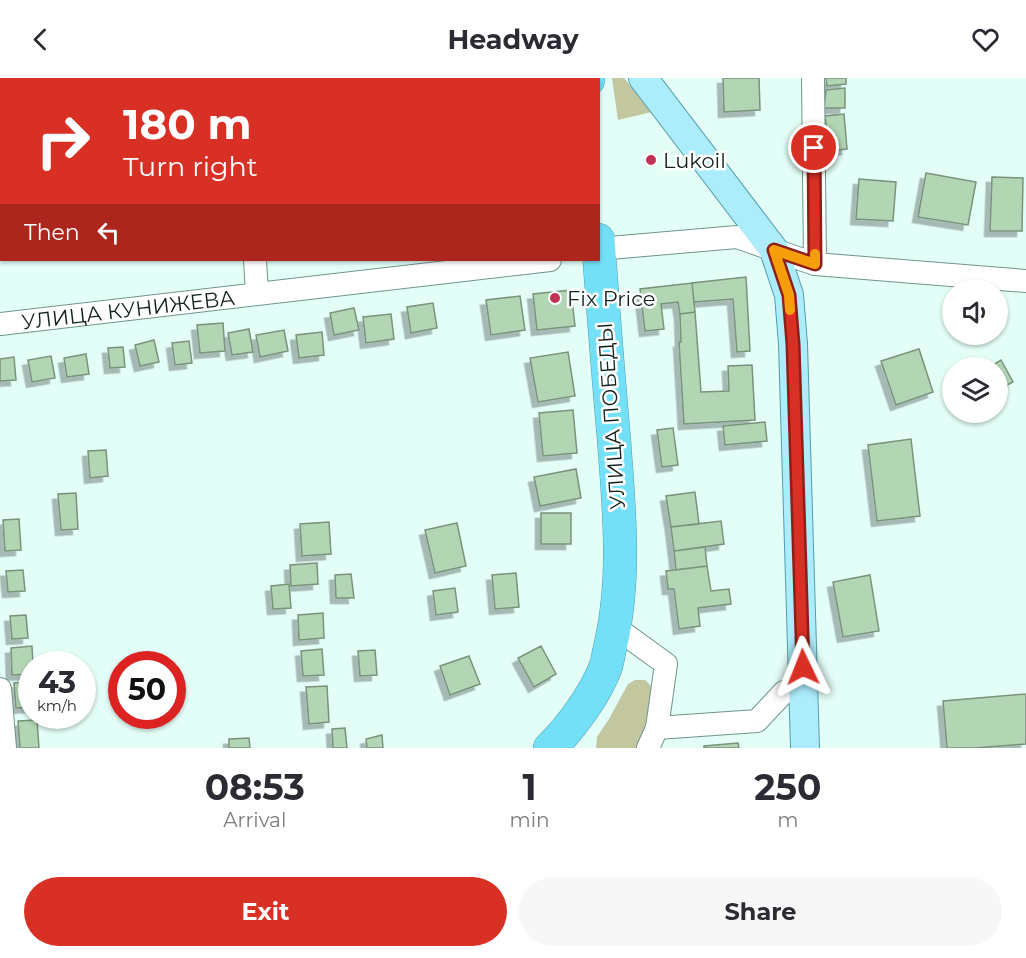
<!DOCTYPE html>
<html lang="en">
<head>
<meta charset="utf-8">
<style>
  body { margin:0; font-family:Montserrat,sans-serif; background:#f7f7f7; color:#2b2b33; height:100vh; display:flex; flex-direction:column; font-size:22px; white-space:nowrap }
  * { box-sizing:border-box; margin:0 }
  p { font-size:20px; color:#7c7c81 }
  .icon { flex:none; width:33px; height:33px; fill:none; stroke:currentColor; stroke-width:2; stroke-linecap:round; stroke-linejoin:round }
  .map { position:relative; height:670px; overflow:hidden }
  .drawer { display:flex; flex-direction:column; background:#fff; flex:1 }
  .drawer>* { flex:none }
  .hud { position:absolute; left:0px; top:0px; width:600px; height:183px; box-shadow:0 2px 4px #0004; background:#d93025; color:#fff; overflow:hidden }
  .fabs { position:absolute; left:942px; top:201px; display:grid; gap:12px }
  .fabs a { display:grid; place-items:center; width:66px; height:66px; border-radius:50%; background:#fff; box-shadow:0 2px 4px #0004; font-size:30px }
  .speed { position:absolute; left:18px; top:573px; display:flex; gap:12px; font-size:30px; font-weight:700; text-align:center }
  .speed>* { display:grid; place-content:center; width:78px; height:78px; border-radius:50%; background:#fff; box-shadow:0 2px 4px #0004; line-height:1 }
  .speed small { font-size:15px; font-weight:400 }
  .speed .limit { border:9px solid #d22; background:#fff; color:#111 }
  .pin { position:absolute; display:grid; place-items:center; width:51px; height:51px; color:#fff; margin:-26px; border:3px solid #fff; border-radius:50%; box-shadow:0 2px 6px #0007 }
  .me { position:absolute; width:66px; margin:-33px; rotate:358deg; stroke-linejoin:round; filter:drop-shadow(0 0 4px #0008) }
  .turn { display:flex; align-items:center; gap:21px; height:126px; padding:0 24px; font-size:27px }
  .turn .icon { width:78px; height:78px; stroke-width:2.5 }
  .turn b { display:block; font-size:42px; line-height:51px }
  .then { display:flex; align-items:center; height:57px; padding:0 24px; background:#0003; gap:12px; font-size:22px }
  .eta { display:flex; justify-content:space-evenly; align-items:center; height:102px; text-align:center }
  .eta b { font-size:36px; font-weight:700; line-height:42px }
  .action { display:flex; gap:12px; margin-top:auto; padding:12px 24px }
  .action a { flex:1; height:69px; border-radius:36px; background:#d93025; color:#fff; font-size:24px; font-weight:700; line-height:69px; text-align:center }
  .action a+a { background:#f7f7f7; color:#2b2b33 }
  header { display:flex; justify-content:space-between; align-items:center; height:78px; padding:0 24px; background:#fff; font-size:27px; font-weight:700 }
  .map>svg:first-child { display:block }
  .green { fill:#c2c79f }
  .building { fill:#b2d6b4; stroke:#79937b; stroke-width:1.5; filter:url(#shadow) }
  .lines { fill:none; stroke-linecap:round; stroke-linejoin:round }
  .minor-casing { stroke:#6d968d; stroke-width:24 }
  .major-casing { stroke:#529eac; stroke-width:30 }
  .highway-casing { stroke:#529eac; stroke-width:34 }
  .minor { stroke:#fff; stroke-width:22 }
  .major { stroke:#acecfb; stroke-width:28 }
  .highway { stroke:#74e0f8; stroke-width:33 }
  .route-casing { stroke:#8d1f18; stroke-width:15 }
  .route { stroke:#d93025; stroke-width:10 }
  .slow { stroke:#f59e0b; stroke-width:10 }
  .poi-dot { fill:#c13153; stroke:#fff; stroke-width:2 }
  .labels { text-anchor:middle; dominant-baseline:central; stroke-width:5; stroke-linejoin:round; paint-order:stroke }
  .poi-label { font-size:21px; fill:#12231f; stroke:#fff; text-anchor:start }
  .street-label { font-size:21px; fill:#12231f; stroke:#fff }
</style>
</head>
<body>
<header><svg class="icon" aria-label="back" viewBox="0 0 24 24"><path d="M15 5l-7 7 7 7"/></svg>Headway<svg class="icon" aria-label="heart" viewBox="0 0 24 24"><path d="M12 20l-8-8c-3-5 5-10 8-4 3-6 11-1 8 4z"/></svg></header>
<div class="map">
<svg width="1026" height="670" viewBox="0 0 1026 670">
  <defs>
    <filter id="shadow"><feDropShadow dx="-5.5" dy="5.5" stdDeviation="0" flood-color="#0004"/></filter>
  </defs>
  <rect width="100%" height="100%" fill="#e3fdf7"/>
  <path class="green" d="M 612,0 L 624,0 L 652,34 L 618,42 Z
    M 635,602 L 645,602 C 652,608 654,613 653,623 L 637,670 L 596,670 L 597,659 L 609,641 L 628,606 Z"/>
  <path class="building" d="M 723,0 L 759,0 L 760,32 L 724,34 Z
    M 826,0 L 846,0 L 846,6 L 827,8 Z
    M 845,10 L 845,30 L 824,30 L 826,12 Z
    M 844,36 L 847,71 L 829,73 L 825,38 Z
    M 926,95 L 976,104 L 968,147 L 918,139 Z
    M 992,99 L 1023,100 L 1022,153 L 990,153 Z
    M 859,101 L 896,104 L 893,143 L 856,141 Z
    M 746,199 L 750,273 L 737,274 L 733,221 L 694,224 L 692,205 Z
    M 692,205 L 695,234 L 680,236 L 678,224 L 661,226 L 664,251 L 645,253 L 640,211 Z
    M 571,212 L 575,248 L 537,252 L 533,216 Z
    M 520,218 L 525,252 L 491,257 L 486,222 Z
    M 433,225 L 437,250 L 411,255 L 407,229 Z
    M 354,230 L 359,252 L 334,257 L 330,235 Z
    M 695,234 L 701,314 L 729,313 L 728,288 L 752,287 L 755,342 L 684,346 L 679,264 L 681,264 L 680,236 Z
    M 391,236 L 394,261 L 366,265 L 363,239 Z
    M 223,245 L 225,273 L 200,275 L 197,247 Z
    M 249,251 L 253,274 L 232,277 L 228,255 Z
    M 284,252 L 288,273 L 260,279 L 256,257 Z
    M 322,254 L 324,277 L 299,280 L 296,257 Z
    M 154,262 L 159,284 L 140,288 L 135,267 Z
    M 189,263 L 192,285 L 175,287 L 172,265 Z
    M 123,269 L 125,289 L 110,290 L 108,270 Z
    M 919,271 L 933,314 L 896,327 L 881,283 Z
    M 568,274 L 575,318 L 538,324 L 530,280 Z
    M 86,276 L 89,296 L 67,299 L 64,280 Z
    M 51,278 L 55,300 L 32,304 L 28,282 Z
    M 14,279 L 16,302 L 0,303 L 0,281 Z
    M 1001,282 L 1013,304 L 998,312 L 998,290 L 988,290 Z
    M 573,332 L 577,375 L 543,378 L 539,335 Z
    M 765,344 L 767,363 L 725,367 L 723,348 Z
    M 673,350 L 678,387 L 662,389 L 657,352 Z
    M 911,361 L 920,438 L 877,443 L 868,367 Z
    M 106,372 L 108,398 L 90,400 L 88,373 Z
    M 576,391 L 581,420 L 540,428 L 534,399 Z
    M 695,414 L 699,446 L 671,449 L 666,418 Z
    M 76,415 L 78,451 L 61,452 L 58,416 Z
    M 541,435 L 571,435 L 571,466 L 541,466 Z
    M 19,441 L 21,472 L 5,473 L 3,442 Z
    M 721,443 L 724,466 L 674,473 L 671,449 Z
    M 329,444 L 331,476 L 302,478 L 300,446 Z
    M 457,445 L 466,488 L 435,495 L 425,452 Z
    M 705,469 L 707,488 L 676,492 L 674,473 Z
    M 317,485 L 318,506 L 291,508 L 290,487 Z
    M 707,488 L 711,513 L 729,511 L 731,526 L 698,530 L 700,548 L 679,551 L 674,511 L 668,511 L 666,493 Z
    M 23,492 L 25,513 L 8,514 L 6,493 Z
    M 516,495 L 519,529 L 495,531 L 492,497 Z
    M 351,496 L 354,520 L 336,520 L 335,497 Z
    M 870,497 L 879,553 L 843,559 L 833,504 Z
    M 289,506 L 291,530 L 273,531 L 271,508 Z
    M 455,510 L 458,534 L 436,537 L 433,513 Z
    M 323,535 L 324,560 L 299,562 L 298,537 Z
    M 26,537 L 28,560 L 12,561 L 10,538 Z
    M 32,568 L 33,586 L 32,586 L 32,596 L 12,597 L 11,570 Z
    M 541,568 L 556,596 L 534,609 L 518,580 Z
    M 322,571 L 324,597 L 303,598 L 301,573 Z
    M 375,572 L 377,597 L 360,598 L 358,573 Z
    M 469,578 L 480,606 L 450,617 L 440,588 Z
    M 32,603 L 32,629 L 16,630 L 14,605 Z
    M 327,608 L 329,644 L 309,646 L 306,609 Z
    M 1026,616 L 1026,666 L 975,670 L 947,670 L 943,623 Z
    M 37,642 L 39,670 L 20,670 L 18,643 Z
    M 345,650 L 347,670 L 333,670 L 332,651 Z
    M 382,657 L 383,670 L 367,670 L 366,661 Z
    M 249,660 L 250,670 L 229,670 L 229,661 Z
    M 738,665 L 739,670 L 704,670 L 704,668 Z"/>
  <g class="lines">
    <g class="minor-casing">
      <g id="minor">
        <path d="M 241,0 L 241,2"/>
        <path d="M 813,0 L 815,186"/>
        <path d="M 598,171 L 737,159 L 774,172 L 815,186 L 1026,203"/>
        <path d="M 255,182 L 257,215"/>
        <path id="s1" d="M 0,246 L 550,182"/>
        <path d="M 615,549 L 666,586 L 657,650"/>
        <path d="M 0,611 L 5,670"/>
        <path d="M 648,670 L 657,650 L 757,643 L 784,614 L 804,612"/>
      </g>
    </g>
    <g class="major-casing">
      <path id="major" d="M 643,0 L 774,172 L 789,217 L 793,266 L 805,670"/>
    </g>
    <g class="highway-casing">
      <path id="highway" d="M 588,0 L 588,2
        M 550,670 C 571,650 596,615 606,588 C 608,581 609,573 611,565 C 626,499 619,430 614,362 C 608,295 603,229 598,162"/>
    </g>
    <use href="#minor" class="minor"/>
    <use href="#major" class="major"/>
    <use href="#highway" class="highway"/>
  </g>
  <g class="lines">
    <g class="route-casing">
      <path id="route" d="M 803,589 L 793,266 L 789,217 L 774,172 L 815,186 L 814,70"/>
    </g>
    <use href="#route" class="route"/>
    <path class="slow" d="M 790,232 L 789,217 L 774,172 L 815,186 L 815,176"/>
  </g>
  <g class="poi-dot">
    <circle cx="651" cy="82" r="6"/>
    <circle cx="555" cy="220" r="6"/>
  </g>
  <g class="labels">
    <g class="poi-label">
      <text x="663" y="82">Lukoil</text>
      <text x="567" y="220">Fix Price</text>
    </g>
    <g class="street-label">
      <text stroke="none"><textPath href="#s1" startOffset="129">УЛИЦА КУНИЖЕВА</textPath></text>
      <text transform="translate(611 338) rotate(-94)">УЛИЦА ПОБЕДЫ</text>
    </g>
  </g>
</svg>
<div class="fabs">
<a><svg class="icon" aria-label="sound" viewBox="0 0 24 24"><path d="M4 9h4l5-4v14l-5-4H4zM17 9q2 3 0 6"/></svg></a>
<a><svg class="icon" aria-label="layers" viewBox="0 0 24 24"><path d="M12 4l9 5-9 5-9-5zM3 14l9 5 9-5"/></svg></a>
</div>
<div class="speed"><div>43<small>km/h</small></div><div class="limit">50</div></div>
<div class="pin" style="left:814px;top:70px;background:#d93025"><svg class="icon" aria-label="arrive" viewBox="0 0 24 24"><path d="M6 21V4h12l-3 4 3 4H6"/></svg></div>
<svg class="me" style="left:803px;top:589px" viewBox="-20 -20 40 40"><path d="M0-17L14 15 0 8-14 15z" fill="#d93025" stroke="#fff" stroke-width="4"/></svg>
<div class="hud">
<div class="turn"><svg class="icon" aria-label="right" viewBox="0 0 24 24"><path d="M7 20v-9h11M14 6l5 5-5 5"/></svg><div><b>180 m</b>Turn right</div></div>
<div class="then">Then<svg class="icon" aria-label="left" viewBox="0 0 24 24"><path d="M17 20v-9H6M10 6l-5 5 5 5"/></svg></div>
</div>
</div>
<section class="drawer">
<div class="eta">
<div><b>08:53</b><p>Arrival</p></div>
<div><b>1</b><p>min</p></div>
<div><b>250</b><p>m</p></div>
</div>
<div class="action"><a>Exit</a><a>Share</a></div>
</section>
</body>
</html>
